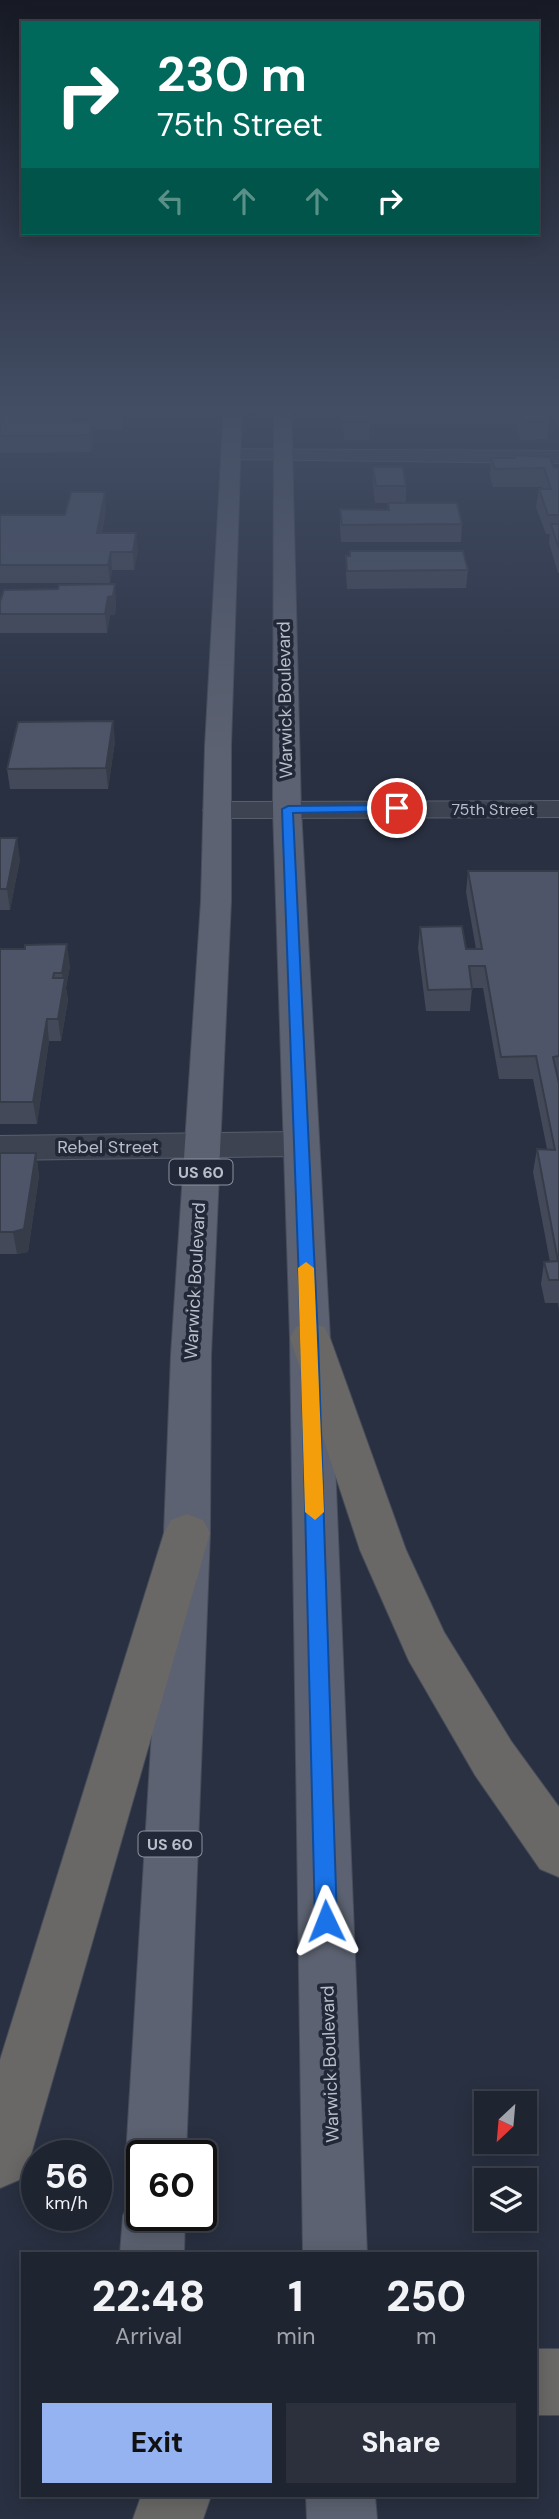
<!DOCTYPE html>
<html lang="en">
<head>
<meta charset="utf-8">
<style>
  body { margin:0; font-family:"DM Sans",sans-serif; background:#2c303d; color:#f1f3f6; height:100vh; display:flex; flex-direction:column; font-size:26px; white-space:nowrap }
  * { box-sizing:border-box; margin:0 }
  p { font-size:23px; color:#a1a4ab }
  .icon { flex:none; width:38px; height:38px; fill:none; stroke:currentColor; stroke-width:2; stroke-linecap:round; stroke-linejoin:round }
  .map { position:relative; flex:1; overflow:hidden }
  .drawer { position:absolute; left:21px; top:2252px; width:516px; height:245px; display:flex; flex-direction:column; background:#1f2431; border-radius:0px; box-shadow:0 4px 18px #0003,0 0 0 2px #3c414d }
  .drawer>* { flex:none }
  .guide { position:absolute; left:21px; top:21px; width:518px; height:214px; border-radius:0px; box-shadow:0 4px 18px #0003,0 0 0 2px #3c414d; background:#00695c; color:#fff; overflow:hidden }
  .needle { width:46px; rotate:206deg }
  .controls { position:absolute; left:474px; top:2091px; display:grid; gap:14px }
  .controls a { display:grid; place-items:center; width:63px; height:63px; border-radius:0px; background:#1f2431; box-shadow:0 4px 18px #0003,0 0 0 2px #3c414d; font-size:35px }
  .speed { position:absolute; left:21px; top:2140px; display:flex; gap:14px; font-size:35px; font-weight:700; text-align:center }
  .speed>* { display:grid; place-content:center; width:91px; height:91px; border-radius:50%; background:#1f2431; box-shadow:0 4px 18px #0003,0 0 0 2px #3c414d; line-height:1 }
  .speed small { font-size:18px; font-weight:400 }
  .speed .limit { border:4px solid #111; border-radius:10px; background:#fff; color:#111 }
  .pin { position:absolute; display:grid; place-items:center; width:60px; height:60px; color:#fff; margin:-30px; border:4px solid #fff; border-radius:50%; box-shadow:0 2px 7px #0007 }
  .me { position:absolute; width:77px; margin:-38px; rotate:358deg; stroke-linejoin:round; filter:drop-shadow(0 0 5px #0008) }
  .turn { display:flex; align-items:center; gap:24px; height:147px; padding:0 21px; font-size:32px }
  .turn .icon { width:91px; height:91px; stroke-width:2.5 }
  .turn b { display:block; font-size:49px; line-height:60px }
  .lanes { display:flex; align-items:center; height:66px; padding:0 21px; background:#0003; justify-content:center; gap:35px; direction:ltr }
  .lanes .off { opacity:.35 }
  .eta { display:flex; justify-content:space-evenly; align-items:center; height:119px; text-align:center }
  .eta b { font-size:42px; font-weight:800; line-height:49px }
  .cta { display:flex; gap:14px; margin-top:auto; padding:14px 21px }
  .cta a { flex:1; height:80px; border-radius:0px; background:#95b2f1; color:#111; font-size:28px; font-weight:800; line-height:80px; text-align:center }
  .cta a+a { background:#2c303d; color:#f1f3f6 }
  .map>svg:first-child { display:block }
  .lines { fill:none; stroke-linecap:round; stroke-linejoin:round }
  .minor-casing { stroke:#585e6b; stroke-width:2 }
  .tertiary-casing { stroke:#585e6b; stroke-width:2 }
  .primary-casing { stroke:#474c5a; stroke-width:2 }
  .trunk-casing { stroke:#454b58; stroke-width:2 }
  .minor { fill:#3d4351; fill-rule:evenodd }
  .tertiary { fill:#3d4351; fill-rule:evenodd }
  .primary { fill:#5c6271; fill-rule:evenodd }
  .trunk { fill:#696866; fill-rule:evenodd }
  .wall { fill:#434959 }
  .shaded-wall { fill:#373c49 }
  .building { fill:#4e5568; stroke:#373c49; stroke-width:2 }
  .route { fill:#1a73e8; stroke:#114b97; stroke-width:2 }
  .slow { fill:#f59e0b }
  .labels { text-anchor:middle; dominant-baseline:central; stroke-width:7; stroke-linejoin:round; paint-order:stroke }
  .far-street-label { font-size:16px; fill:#babfcb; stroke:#222837 }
  .shield { fill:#222837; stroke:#8c929f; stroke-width:2 }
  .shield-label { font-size:16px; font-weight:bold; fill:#babfcb }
  .street-label { font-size:18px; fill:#babfcb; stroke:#222837 }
</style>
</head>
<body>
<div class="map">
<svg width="559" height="2519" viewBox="0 0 559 2519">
  <rect width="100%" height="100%" fill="#293041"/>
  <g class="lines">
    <g class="minor-casing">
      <path id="minor" d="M 231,449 L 559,451 L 559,463 L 224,459 L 222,455 Z
        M 300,1132 L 313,1136 L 318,1144 L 313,1152 L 300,1156 L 0,1160 L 0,1136 Z"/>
    </g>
    <g class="tertiary-casing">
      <path id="tertiary" d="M 559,801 L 559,817 L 217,818 L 207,816 L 203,810 L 207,804 L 217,802 Z"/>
    </g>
    <g class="primary-casing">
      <path id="primary" d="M 224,406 L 242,406 L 231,746 L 231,901 L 211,1355 L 210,1533 L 186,2156 L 142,2156 L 142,2180 L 135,2177 L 126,2156 L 164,1533 L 171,1355 L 201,901 L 205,746 Z
        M 274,406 L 291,406 L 301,809 L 330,1338 L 367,2254 L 303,2254 L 290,1338 L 273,809 Z
        M 142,2190 L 142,2216 L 185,2216 L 184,2254 L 120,2254 L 123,2216 L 132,2194 Z
        M 306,2496 L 375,2496 L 377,2519 L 307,2519 Z"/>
    </g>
    <g class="trunk-casing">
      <path id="trunk" d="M 310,1323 L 324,1327 L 330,1338 L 406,1550 L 444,1632 L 511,1741 L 559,1807 L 559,1877 L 540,1869 L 475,1775 L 409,1661 L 360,1550 L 290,1338 L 296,1327 Z
        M 187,1514 L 203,1520 L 210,1533 L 30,2158 L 21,2179 L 0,2188 L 0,2060 L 164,1533 L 171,1520 Z
        M 536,2349 L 559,2349 L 559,2415 L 536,2415 Z
        M 141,2496 L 211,2496 L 203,2519 L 133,2519 Z"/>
    </g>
    <use href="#minor" class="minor"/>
    <use href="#tertiary" class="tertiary"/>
    <use href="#primary" class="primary"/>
    <use href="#trunk" class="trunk"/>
  </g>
  <path class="wall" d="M 12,406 L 83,406 L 82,410 L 41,410 L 42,415 L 76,415 L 76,422 L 87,422 L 86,412 L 121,406 L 123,430 L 93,428 L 94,438 L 91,452 L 0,453 L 0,415 L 9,415 Z
    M 342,406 L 542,406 L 549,422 L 547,439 L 521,440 L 515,423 L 370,424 L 369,440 L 344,440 L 342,418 Z
    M 557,417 L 559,417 L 559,430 L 556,423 Z
    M 514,455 L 554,468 L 559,468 L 559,573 L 558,573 L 549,543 L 550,534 L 546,534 L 536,507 L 539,489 L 542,489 L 542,487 L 493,487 L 490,476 L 491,458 L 514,458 Z
    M 373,467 L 406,486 L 406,503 L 462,524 L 461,542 L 341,542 L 340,526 L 340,509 L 387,510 L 388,503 L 375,503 L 373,484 Z
    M 106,509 L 102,533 L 138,551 L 134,570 L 112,570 L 110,583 L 0,583 L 0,515 L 65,515 Z
    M 346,556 L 468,570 L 466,588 L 347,589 L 346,574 Z
    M 0,602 L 116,602 L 115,615 L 110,615 L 107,633 L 0,633 Z
    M 115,741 L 108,789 L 10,789 L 7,769 Z
    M 0,838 L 20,859 L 10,910 L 0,910 Z
    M 468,871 L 559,871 L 559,1079 L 558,1079 L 559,1083 L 559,1310 L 558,1303 L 545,1303 L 541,1284 L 544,1262 L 550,1262 L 533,1172 L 537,1149 L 547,1149 L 533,1079 L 499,1079 L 483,988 L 472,988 L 470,1011 L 426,1011 L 418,948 L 420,927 L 466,949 L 476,949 L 466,892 Z
    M 0,949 L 70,966 L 66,988 L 68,1000 L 61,1041 L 49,1041 L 37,1124 L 0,1124 Z
    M 0,1153 L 36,1153 L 39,1176 L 28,1252 L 17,1254 L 0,1254 Z"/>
  <path class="shaded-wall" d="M 38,406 L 41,406 L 42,415 L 35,415 Z
    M 93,422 L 94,438 L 91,452 L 90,435 Z
    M 105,492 L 106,509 L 98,551 L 97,533 Z
    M 136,533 L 138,551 L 134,570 L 133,552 Z
    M 111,552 L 112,570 L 110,583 L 108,565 Z
    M 115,584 L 116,602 L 115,615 L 110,615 L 107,633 L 105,614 L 108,597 Z
    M 113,721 L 115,741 L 108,789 L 106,768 Z
    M 17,838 L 20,859 L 10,910 L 7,889 Z
    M 67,944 L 70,966 L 66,988 L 68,1000 L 61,1041 L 58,1019 L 64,986 L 62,973 Z
    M 47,1019 L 49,1041 L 37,1124 L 33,1102 Z
    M 36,1153 L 39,1176 L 28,1252 L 17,1254 L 13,1232 Z"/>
  <path class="building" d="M 12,406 L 38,406 L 35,415 L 76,415 L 73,422 L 93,422 L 90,435 L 0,436 L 0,415 L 9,415 Z
    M 87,406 L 121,406 L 122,414 L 86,412 Z
    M 342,406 L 542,406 L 549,422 L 523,422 L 517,406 L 367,407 L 370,422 L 344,422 Z
    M 514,455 L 550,457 L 554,468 L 559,468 L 559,515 L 548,515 L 539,489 L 551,489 L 544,468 L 495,469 L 491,458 L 515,458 Z
    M 373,467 L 403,467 L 406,486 L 376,486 Z
    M 71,492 L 105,492 L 97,533 L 136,533 L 133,552 L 111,552 L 108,565 L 0,565 L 0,515 L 65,515 Z
    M 388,503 L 457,503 L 462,524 L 342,525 L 340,509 L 389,510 Z
    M 551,524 L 559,524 L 559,549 Z
    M 350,551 L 463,551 L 468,570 L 347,571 L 346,556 L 350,556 Z
    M 115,584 L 113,596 L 108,597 L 105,614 L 0,614 L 0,602 L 4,590 L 58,589 L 59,585 Z
    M 113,721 L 106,768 L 7,769 L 18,722 Z
    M 0,838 L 17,838 L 7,889 L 0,889 Z
    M 468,871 L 559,871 L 559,1056 L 553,1057 L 559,1083 L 559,1280 L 549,1280 L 544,1262 L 558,1261 L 537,1149 L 555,1150 L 536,1056 L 501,1057 L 485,966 L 469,966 L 472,989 L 428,990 L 420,927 L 462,926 L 466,949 L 482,949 Z
    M 67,944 L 62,973 L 54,973 L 53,978 L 65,978 L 58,1019 L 47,1019 L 33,1102 L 0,1102 L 0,949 L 25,949 L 25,945 Z
    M 0,1153 L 36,1153 L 24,1229 L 13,1232 L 0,1232 Z"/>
  <linearGradient id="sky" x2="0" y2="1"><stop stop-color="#171a24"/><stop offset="0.54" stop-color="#434e65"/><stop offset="1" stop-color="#434e65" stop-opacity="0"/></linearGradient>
  <rect width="559" height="758" fill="url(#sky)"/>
  <path class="route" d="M 397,805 L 403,808 L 401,811 L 293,813 L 318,1338 L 337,1921 L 334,1929 L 326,1932 L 318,1929 L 315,1921 L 301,1338 L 282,809 L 288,806 Z"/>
  <path class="slow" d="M 306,1262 L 314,1268 L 324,1512 L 315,1520 L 305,1512 L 298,1268 Z"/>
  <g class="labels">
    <g class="far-street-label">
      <text x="493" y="809">75th Street</text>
    </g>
    <g class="shield">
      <rect x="169.5" y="1159.5" width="63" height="25" rx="5"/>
      <rect x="138.5" y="1831.5" width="63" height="25" rx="5"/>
    </g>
    <g class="shield-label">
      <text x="201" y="1172">US 60</text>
      <text x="170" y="1844">US 60</text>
    </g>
    <g class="street-label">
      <text transform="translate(285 700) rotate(-91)">Warwick Boulevard</text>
      <text x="108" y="1147">Rebel Street</text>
      <text transform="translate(195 1281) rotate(-87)">Warwick Boulevard</text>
      <text transform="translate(330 2064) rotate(-92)">Warwick Boulevard</text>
    </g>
  </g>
</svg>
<div class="controls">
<a><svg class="needle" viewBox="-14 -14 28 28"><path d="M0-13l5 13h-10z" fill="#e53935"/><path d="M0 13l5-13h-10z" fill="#a1a4ab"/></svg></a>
<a><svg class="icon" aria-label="layers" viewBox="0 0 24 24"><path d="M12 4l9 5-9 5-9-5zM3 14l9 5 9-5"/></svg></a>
</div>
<div class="speed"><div>56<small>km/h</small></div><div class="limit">60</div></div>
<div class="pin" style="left:397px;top:808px;background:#d93025"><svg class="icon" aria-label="arrive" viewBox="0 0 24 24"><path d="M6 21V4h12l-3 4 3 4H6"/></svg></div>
<svg class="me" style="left:326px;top:1921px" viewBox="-20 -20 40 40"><path d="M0-17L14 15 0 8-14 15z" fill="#1a73e8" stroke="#fff" stroke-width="4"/></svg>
<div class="guide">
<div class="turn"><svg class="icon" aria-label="right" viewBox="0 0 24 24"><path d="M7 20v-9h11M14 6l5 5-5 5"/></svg><div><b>230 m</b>75th Street</div></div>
<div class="lanes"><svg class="icon off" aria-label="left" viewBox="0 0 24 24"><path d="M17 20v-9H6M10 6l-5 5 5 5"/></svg><svg class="icon off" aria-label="ahead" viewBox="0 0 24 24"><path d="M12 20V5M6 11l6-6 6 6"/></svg><svg class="icon off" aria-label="ahead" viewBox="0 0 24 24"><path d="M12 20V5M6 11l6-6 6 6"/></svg><svg class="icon" aria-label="right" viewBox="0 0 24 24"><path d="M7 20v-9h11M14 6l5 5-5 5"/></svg></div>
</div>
<section class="drawer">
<div class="eta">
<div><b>22:48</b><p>Arrival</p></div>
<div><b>1</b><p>min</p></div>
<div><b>250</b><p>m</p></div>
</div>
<div class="cta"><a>Exit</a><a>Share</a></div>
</section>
</div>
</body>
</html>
